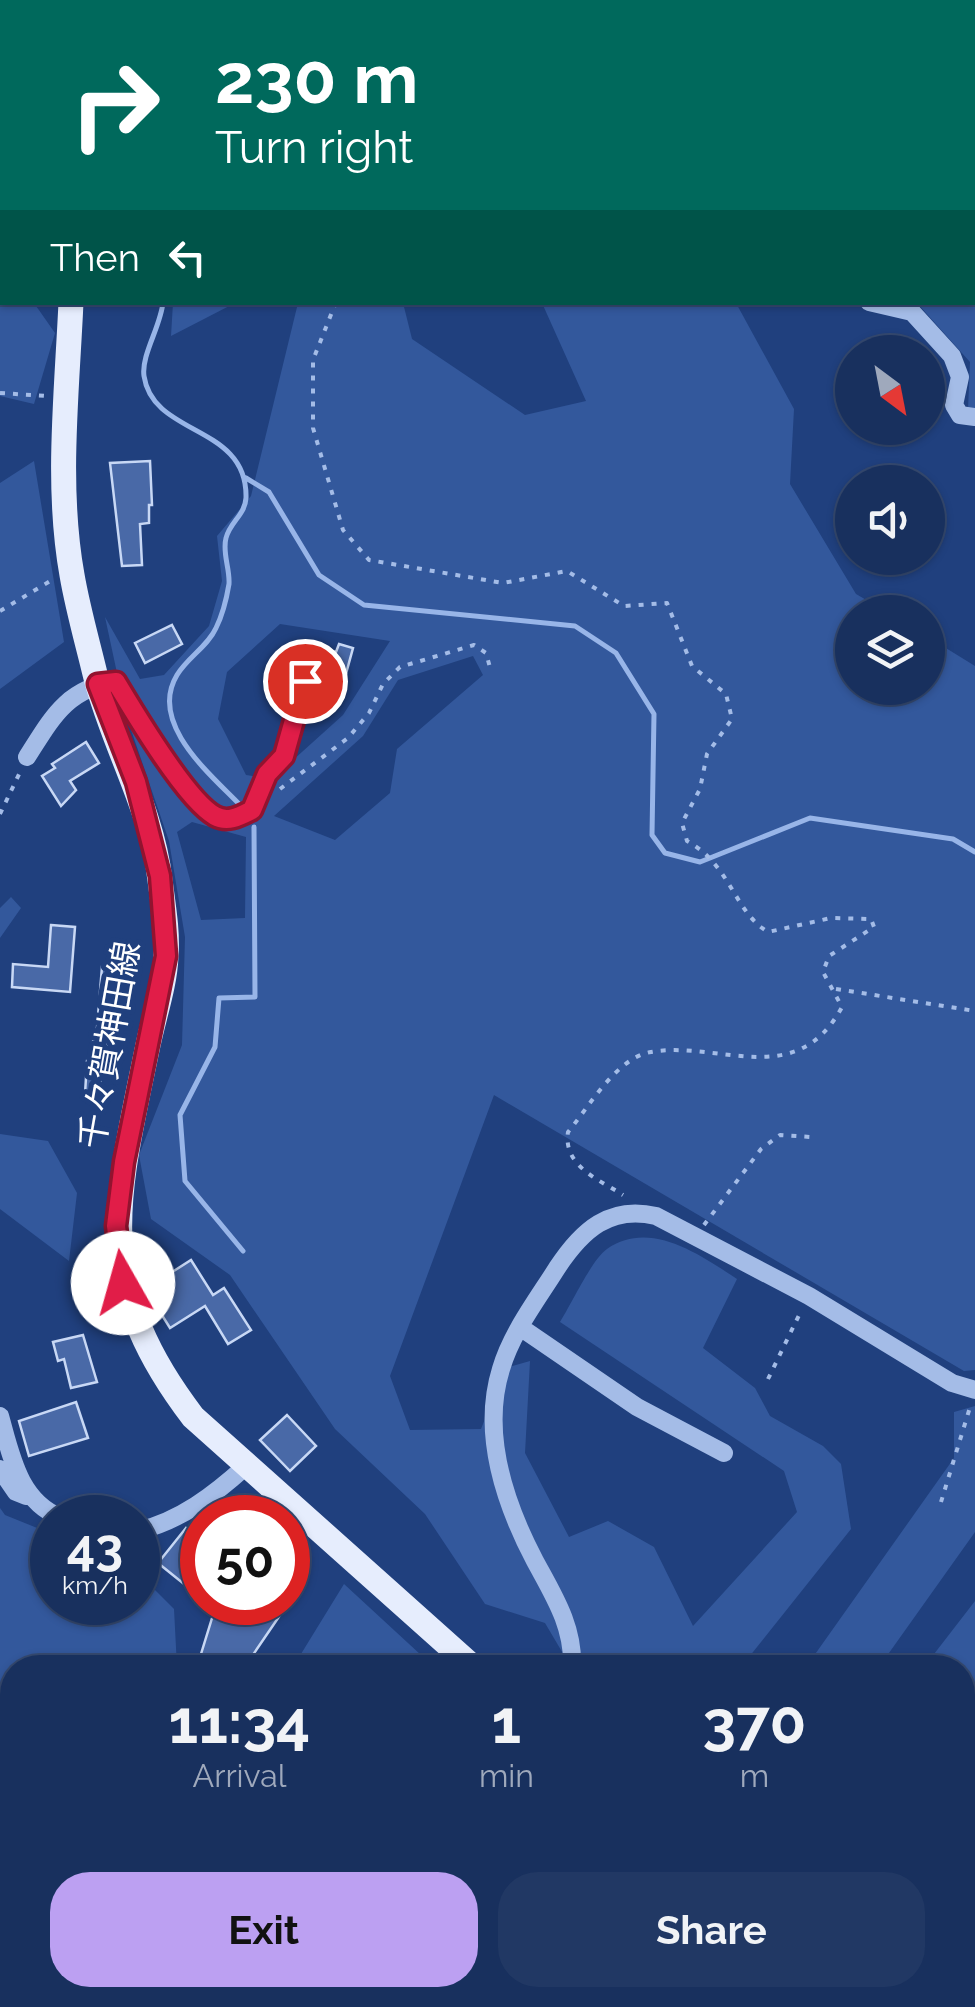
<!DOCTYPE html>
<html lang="en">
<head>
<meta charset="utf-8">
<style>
  body { margin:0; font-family:Raleway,"Noto Sans JP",sans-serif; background:#213864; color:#f1f3f6; height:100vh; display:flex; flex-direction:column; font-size:38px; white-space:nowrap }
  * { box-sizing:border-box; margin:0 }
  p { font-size:32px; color:#9fa9bc }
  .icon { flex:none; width:55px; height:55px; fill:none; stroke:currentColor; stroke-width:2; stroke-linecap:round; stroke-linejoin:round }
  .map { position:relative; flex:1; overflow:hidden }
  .details { position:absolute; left:0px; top:1655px; width:975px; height:352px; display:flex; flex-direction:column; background:#18305e; border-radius:40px 40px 0 0; box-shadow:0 2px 8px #0004,0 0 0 2px #364b73 }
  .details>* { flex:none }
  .guide { position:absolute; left:0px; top:0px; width:975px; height:305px; box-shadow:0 2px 8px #0004,0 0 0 2px #364b73; background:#00695c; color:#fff; overflow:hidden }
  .needle { width:65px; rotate:148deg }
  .fabs { position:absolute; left:835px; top:335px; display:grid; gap:20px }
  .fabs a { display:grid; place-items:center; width:110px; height:110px; border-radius:50%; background:#18305e; box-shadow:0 2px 8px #0004,0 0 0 2px #364b73; font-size:50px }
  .speed { position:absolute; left:30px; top:1495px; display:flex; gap:20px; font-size:50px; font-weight:700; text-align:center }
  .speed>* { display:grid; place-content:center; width:130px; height:130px; border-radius:50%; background:#18305e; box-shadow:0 2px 8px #0004,0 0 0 2px #364b73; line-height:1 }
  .speed small { font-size:25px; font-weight:400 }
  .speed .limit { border:15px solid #d22; background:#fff; color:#111 }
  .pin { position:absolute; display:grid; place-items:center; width:85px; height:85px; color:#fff; margin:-42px; border:5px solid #fff; border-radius:50%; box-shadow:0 2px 10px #0007 }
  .me { position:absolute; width:110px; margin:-55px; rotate:353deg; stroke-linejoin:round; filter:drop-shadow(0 0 8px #0008) }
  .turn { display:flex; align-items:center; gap:35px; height:210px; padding:0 50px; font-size:45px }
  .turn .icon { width:130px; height:130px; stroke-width:2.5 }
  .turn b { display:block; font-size:70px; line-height:85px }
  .then { display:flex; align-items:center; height:95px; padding:0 50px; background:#0003; gap:20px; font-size:38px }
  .eta { display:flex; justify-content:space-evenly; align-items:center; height:170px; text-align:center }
  .eta b { font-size:60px; font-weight:700; line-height:70px }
  .cta { display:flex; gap:20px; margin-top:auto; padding:20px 50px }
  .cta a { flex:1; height:115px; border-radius:40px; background:#bca0f2; color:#111; font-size:40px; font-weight:700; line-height:115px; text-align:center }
  .cta a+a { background:#213864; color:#f1f3f6 }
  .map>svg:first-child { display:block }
  .green { fill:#33589c; fill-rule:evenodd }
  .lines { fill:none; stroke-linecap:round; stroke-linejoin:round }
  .stream { stroke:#98b5e8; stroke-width:5 }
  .river { stroke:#3e5583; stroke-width:32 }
  .building { fill:#4969a7; stroke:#c8d8f5; stroke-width:2.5 }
  .path { stroke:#a4bce7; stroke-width:4; stroke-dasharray:5 8; stroke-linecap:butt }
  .minor { stroke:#a4bce7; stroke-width:18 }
  .major { stroke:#e6edfd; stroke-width:25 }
  .route-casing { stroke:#92132f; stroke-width:25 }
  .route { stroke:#e11d48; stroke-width:18 }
  .labels { text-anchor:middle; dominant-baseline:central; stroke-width:10; stroke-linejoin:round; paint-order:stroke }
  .street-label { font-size:35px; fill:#fff; stroke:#20407e }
</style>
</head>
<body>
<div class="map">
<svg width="975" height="2007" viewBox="0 0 975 2007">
  <rect width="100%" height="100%" fill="#20407e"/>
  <path class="green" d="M 0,0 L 20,2 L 2,2 L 0,178 Z
    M 695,0 L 975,0 L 975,411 L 968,410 L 970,362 L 917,303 L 972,302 L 972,2 L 691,2 Z
    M 0,253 L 2,302 L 34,303 L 55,333 L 34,404 L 0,396 Z
    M 173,303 L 173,302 L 235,303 L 171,336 Z
    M 298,303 L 403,303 L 412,339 L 525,415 L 586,401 L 542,303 L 736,303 L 794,409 L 790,484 L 856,594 L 887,612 L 852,612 L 852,688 L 928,688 L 928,637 L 975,666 L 975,1370 L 964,1371 L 494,1095 L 390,1376 L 410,1430 L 481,1429 L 505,1368 L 530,1361 L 525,1453 L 569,1537 L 608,1521 L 654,1547 L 693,1626 L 797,1512 L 784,1471 L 560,1322 C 571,1305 592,1259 607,1249 C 650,1219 700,1255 737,1279 L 703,1348 L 755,1388 L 770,1416 L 823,1446 L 841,1464 L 851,1529 L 741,1667 L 571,1667 L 545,1623 L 485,1604 L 425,1514 L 335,1429 L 230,1275 L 151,1219 L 139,1155 L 182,1045 L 185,937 L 169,841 L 126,715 L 105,617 L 140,679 L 164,675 L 209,626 L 222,581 L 217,536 L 251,496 ZM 280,624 L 390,641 L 343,715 L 272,779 L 246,775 L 218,719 L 227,672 ZM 473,656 L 483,675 L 397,749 L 390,793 L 335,840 L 274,816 L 363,736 L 398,680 ZM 192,822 L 246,837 L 245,918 L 201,920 L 177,832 Z
    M 34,461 L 64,642 L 0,689 L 0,483 Z
    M 11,897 L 21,908 L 0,938 L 0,908 Z
    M 0,1134 L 48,1141 L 77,1193 L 69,1261 L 0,1209 Z
    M 975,1406 L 975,1532 L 879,1667 L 806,1667 L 954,1458 L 954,1412 Z
    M 0,1508 L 5,1515 L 52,1534 L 52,1602 L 138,1602 L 138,1573 L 174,1609 L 177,1667 L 12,1668 L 12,1902 L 0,1876 Z
    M 344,1584 L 434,1667 L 293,1667 Z
    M 975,1601 L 975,2007 L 682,2007 L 683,1995 L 962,1995 L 962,1668 L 924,1667 Z
    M 12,1950 L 12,1995 L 143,1995 L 170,2007 L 0,2007 L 0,1962 Z
    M 210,1995 L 320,1995 L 339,2007 L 230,2007 Z
    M 369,1995 L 481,1995 L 479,2007 L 390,2007 Z"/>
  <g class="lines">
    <path class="stream" d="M 163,302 C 161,326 141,355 144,376 C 153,437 248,424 246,498 C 245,515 230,522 226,538 C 222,553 230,568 229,584 C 227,596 222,616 216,628 C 208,646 187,658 177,675 C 148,723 210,774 239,804
      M 246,478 L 269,492 L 319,575 L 364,605 L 575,626 L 616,653 L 654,714 L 652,835 L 665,853 L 700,862 L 810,818 L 953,839 L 975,852
      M 243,1251 L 185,1181 L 180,1115 L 215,1047 L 219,998 L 255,997 L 254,827"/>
    <path class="river" d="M 135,0 L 135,1"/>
  </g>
  <path class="building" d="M 150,461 L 152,505 L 149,505 L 149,523 L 140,524 L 142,565 L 122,566 L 110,463 Z
    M 172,625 L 182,644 L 145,663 L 135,643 Z
    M 339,644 L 353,648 L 344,681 L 324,675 L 331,651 L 336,652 Z
    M 86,742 L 99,763 L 70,781 L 76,790 L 61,806 L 42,776 L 55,768 L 52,764 Z
    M 51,925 L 75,927 L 70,992 L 12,987 L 13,964 L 48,967 Z
    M 102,967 L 118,969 L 114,1030 L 97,1028 Z
    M 94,1032 L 108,1033 L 106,1054 L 92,1053 Z
    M 87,1061 L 102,1062 L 99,1095 L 85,1094 Z
    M 191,1260 L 213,1295 L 224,1288 L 251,1330 L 228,1344 L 205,1306 L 170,1328 L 155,1304 L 165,1298 L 155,1283 Z
    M 83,1335 L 97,1382 L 71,1388 L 64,1359 L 58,1361 L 53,1342 Z
    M 76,1402 L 88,1438 L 29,1456 L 19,1421 Z
    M 287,1415 L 316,1446 L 290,1471 L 260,1440 Z
    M 186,1528 L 202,1541 L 202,1561 L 184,1584 L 158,1563 Z
    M 217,1602 L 289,1602 L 244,1668 L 220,1668 L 201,1654 Z"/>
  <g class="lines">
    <path class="path" d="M 221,0 L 222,2
      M 972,122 L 975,121
      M 336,302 L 313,360 L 313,428 L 343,530 L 369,560 L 503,583 L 567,571 L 624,606 L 667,603 L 692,666 L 726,694 L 732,719 L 707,754 L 700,789 L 682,823 L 687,841 C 731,865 734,912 768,932 L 831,918 L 871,919 L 874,927 L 829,956 L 823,972 L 842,1007 C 796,1092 719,1040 651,1052 C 616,1058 589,1107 568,1132 C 563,1166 598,1179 623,1195
      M 0,393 L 47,396
      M 0,611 L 52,580
      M 280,789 L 348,738 L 369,713 L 383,684 L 400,667 L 474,645 L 486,653 L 491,671
      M 0,814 L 21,770
      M 836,989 L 975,1011
      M 704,1225 L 761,1149 L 780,1135 L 811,1137
      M 768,1379 L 802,1309
      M 941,1502 L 971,1404"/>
    <path class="minor" d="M 34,0 L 36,2
      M 661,0 L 671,2
      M 869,302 L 912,312 L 952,356 L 960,377 L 954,405 L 960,415 L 975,417
      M 27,757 C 52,718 66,689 116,681 C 134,712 185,799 215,816 C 228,823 240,816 252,810 L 267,774 L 284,756 L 305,681
      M 520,1327 L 637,1407 L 724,1453
      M 0,1416 C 11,1455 19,1502 62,1518
      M 0,1469 L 16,1492 L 26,1496
      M 138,1531 C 180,1521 214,1495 246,1466
      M 572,1668 C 574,1627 554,1596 535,1561 C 505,1504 481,1433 501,1369 C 512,1332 537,1300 557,1268 C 582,1230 610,1205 656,1216 L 809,1296 L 952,1383 L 975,1390
      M 0,1830 L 12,1852
      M 341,1995 L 361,2007
      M 0,1998 L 12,1990"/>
    <path class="major" d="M 160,2 L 161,0
      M 71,302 C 67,392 56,486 72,575 C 78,610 88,644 96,678 C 114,747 152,809 160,880 C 163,904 168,932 166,956 C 165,985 154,1016 148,1045 C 116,1200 90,1282 193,1417 L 474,1668
      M 508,2007 L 511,1995"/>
  </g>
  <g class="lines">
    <g class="route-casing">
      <path id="route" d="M 123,1283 L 116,1226 L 124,1162 L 166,956 L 160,876 L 136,782 L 98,684 L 116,682 C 134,712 186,800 215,816 C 228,823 240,816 252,810 L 267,774 L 284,756 L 305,681"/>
    </g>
    <use href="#route" class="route"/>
  </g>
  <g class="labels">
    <g class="street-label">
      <text transform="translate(109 1045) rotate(-80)">千々賀神田線</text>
    </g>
  </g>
</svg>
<div class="fabs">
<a><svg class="needle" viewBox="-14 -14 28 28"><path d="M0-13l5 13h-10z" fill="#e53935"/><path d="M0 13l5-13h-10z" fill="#9fa9bc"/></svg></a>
<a><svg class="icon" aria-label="sound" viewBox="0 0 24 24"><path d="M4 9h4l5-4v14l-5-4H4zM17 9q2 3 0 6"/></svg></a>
<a><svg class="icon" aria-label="layers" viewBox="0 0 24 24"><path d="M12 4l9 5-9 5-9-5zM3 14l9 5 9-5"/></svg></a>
</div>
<div class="speed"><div>43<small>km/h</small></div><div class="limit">50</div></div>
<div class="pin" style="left:305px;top:681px;background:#d93025"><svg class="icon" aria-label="arrive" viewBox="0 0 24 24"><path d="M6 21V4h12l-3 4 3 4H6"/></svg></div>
<svg class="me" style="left:123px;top:1283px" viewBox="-20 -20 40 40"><circle r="19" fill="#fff"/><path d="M0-13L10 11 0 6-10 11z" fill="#e11d48"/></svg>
<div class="guide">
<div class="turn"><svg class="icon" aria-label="right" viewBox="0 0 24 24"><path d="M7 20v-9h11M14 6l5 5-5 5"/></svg><div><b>230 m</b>Turn right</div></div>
<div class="then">Then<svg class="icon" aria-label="left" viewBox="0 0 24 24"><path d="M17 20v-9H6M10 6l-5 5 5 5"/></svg></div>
</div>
<section class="details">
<div class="eta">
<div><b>11:34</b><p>Arrival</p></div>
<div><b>1</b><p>min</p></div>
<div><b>370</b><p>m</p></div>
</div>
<div class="cta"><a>Exit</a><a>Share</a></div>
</section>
</div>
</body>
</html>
